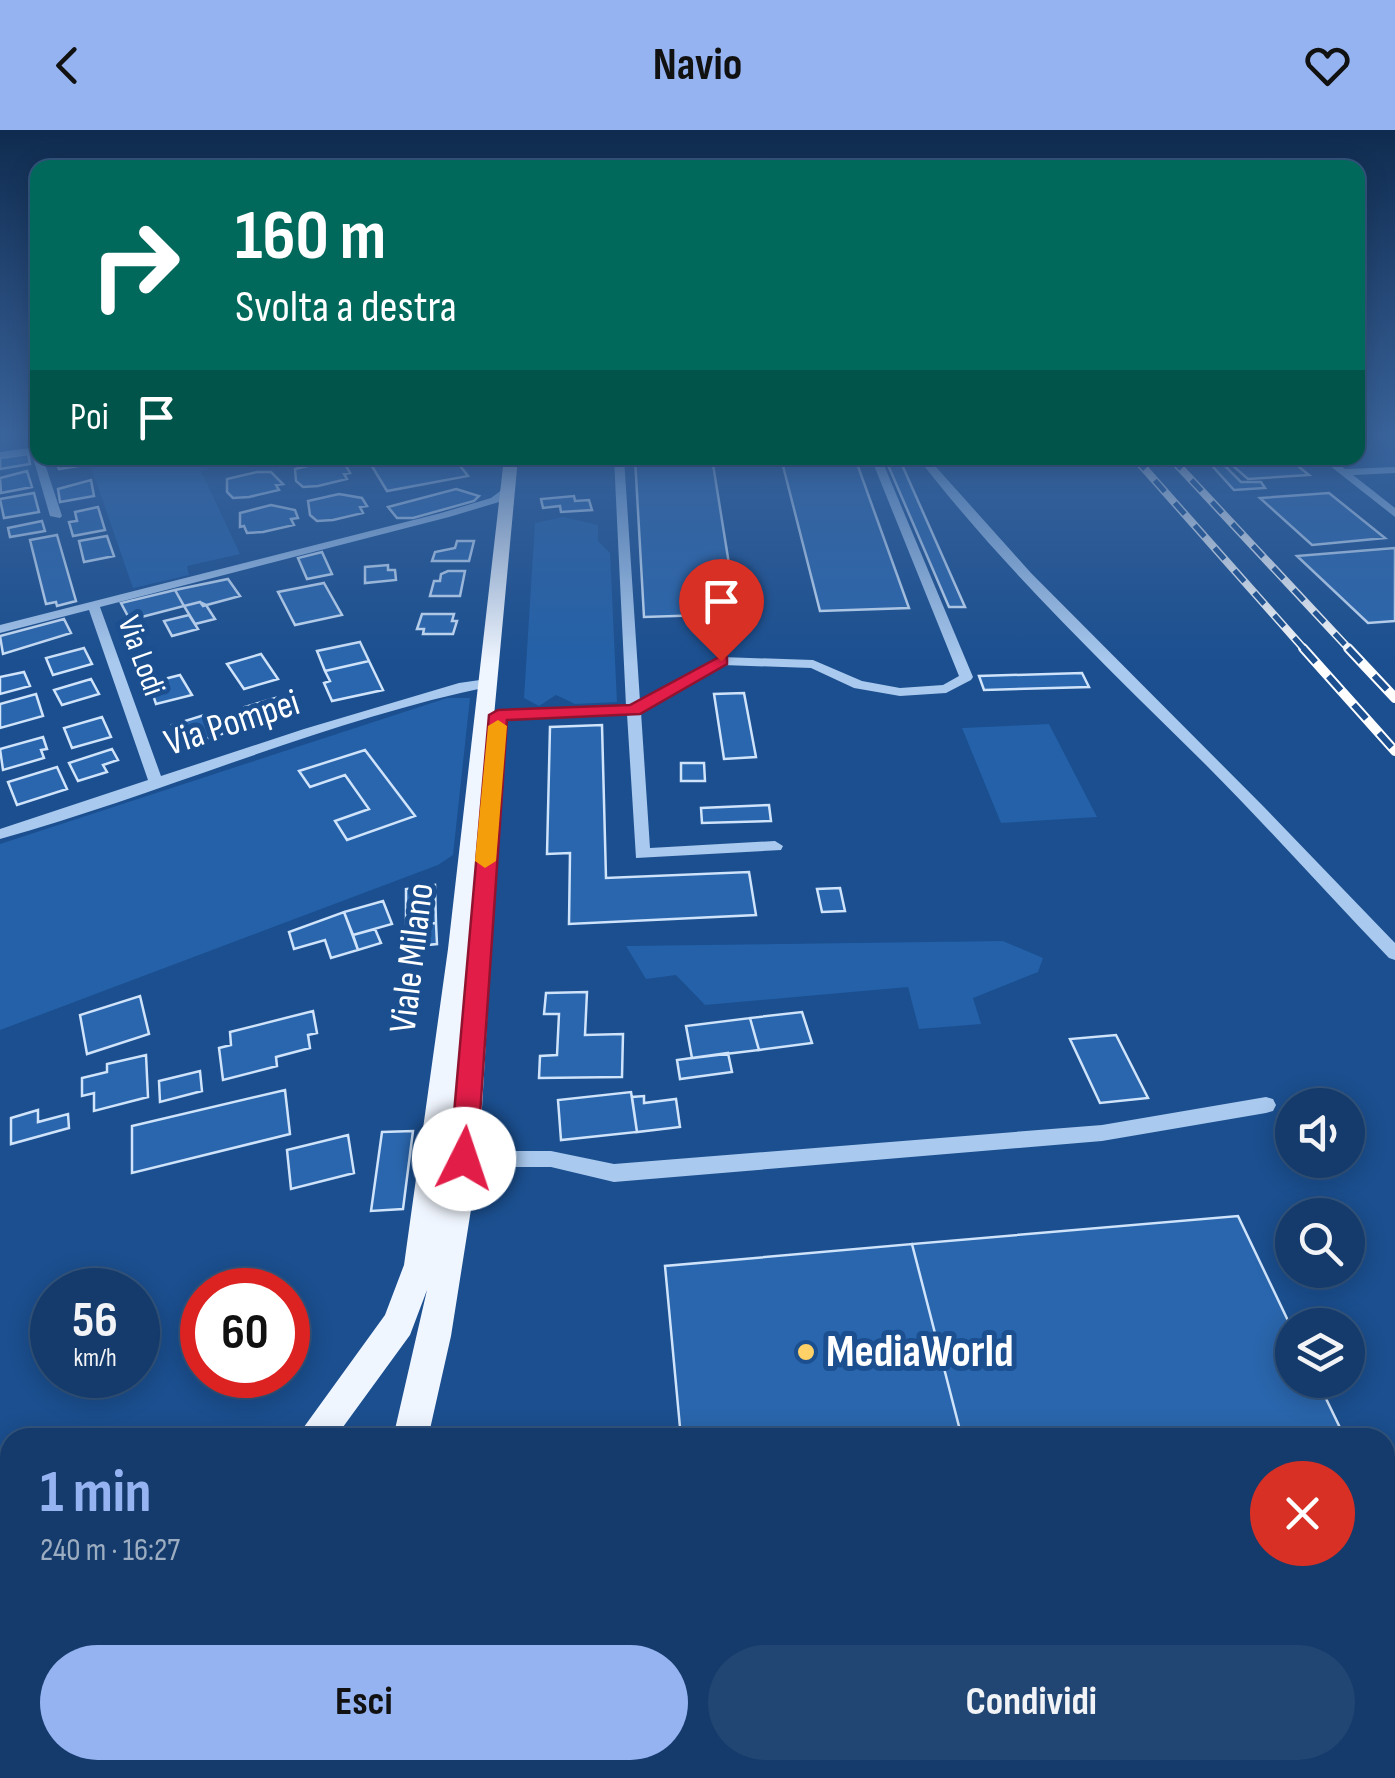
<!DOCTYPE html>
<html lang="it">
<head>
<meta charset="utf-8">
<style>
  body { margin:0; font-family:"Sofia Sans Condensed",sans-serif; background:#214673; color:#f1f3f6; height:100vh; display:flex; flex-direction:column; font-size:38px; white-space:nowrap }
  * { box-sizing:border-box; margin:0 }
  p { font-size:32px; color:#9dadc1 }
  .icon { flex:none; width:55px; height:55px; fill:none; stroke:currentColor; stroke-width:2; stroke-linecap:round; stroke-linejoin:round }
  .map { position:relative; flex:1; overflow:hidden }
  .sheet { position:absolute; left:0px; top:1298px; width:1395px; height:352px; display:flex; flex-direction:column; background:#143b6b; border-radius:30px 30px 0 0; box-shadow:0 5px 25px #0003,0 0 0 2px #33557e }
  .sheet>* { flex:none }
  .guide { position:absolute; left:30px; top:30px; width:1335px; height:305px; border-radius:20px; box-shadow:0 5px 25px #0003,0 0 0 2px #33557e; background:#00695c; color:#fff; overflow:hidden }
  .buttons { position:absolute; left:1275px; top:958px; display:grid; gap:20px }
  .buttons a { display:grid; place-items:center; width:90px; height:90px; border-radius:50%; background:#143b6b; box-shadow:0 5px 25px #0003,0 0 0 2px #33557e; font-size:50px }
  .speed { position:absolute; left:30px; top:1138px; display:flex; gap:20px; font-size:50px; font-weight:700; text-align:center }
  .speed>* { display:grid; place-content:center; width:130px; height:130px; border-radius:50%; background:#143b6b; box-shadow:0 5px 25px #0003,0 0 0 2px #33557e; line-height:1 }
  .speed small { font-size:25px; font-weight:400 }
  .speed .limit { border:15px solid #d22; background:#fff; color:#111 }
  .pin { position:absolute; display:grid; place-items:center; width:85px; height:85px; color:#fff; margin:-102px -42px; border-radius:50% 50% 50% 0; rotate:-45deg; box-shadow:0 0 10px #0007 }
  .pin .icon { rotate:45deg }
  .me { position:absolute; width:110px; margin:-55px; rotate:4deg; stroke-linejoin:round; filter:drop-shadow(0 0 8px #0008) }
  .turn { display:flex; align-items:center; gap:35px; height:210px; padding:0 40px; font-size:45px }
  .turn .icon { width:130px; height:130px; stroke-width:2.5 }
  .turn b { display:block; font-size:70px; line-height:85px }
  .then { display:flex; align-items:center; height:95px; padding:0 40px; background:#0003; gap:20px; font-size:38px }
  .round { display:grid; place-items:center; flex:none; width:105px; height:105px; border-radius:52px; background:#214673 }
  .summary { display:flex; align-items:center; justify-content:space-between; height:170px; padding:0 40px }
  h1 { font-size:60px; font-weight:700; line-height:75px; color:#95b2f1 }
  .primary-button { display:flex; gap:20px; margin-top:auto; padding:20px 40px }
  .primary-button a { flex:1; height:115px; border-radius:60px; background:#95b2f1; color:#111; font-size:40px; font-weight:700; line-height:115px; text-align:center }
  .primary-button a+a { background:#214673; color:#f1f3f6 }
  header { display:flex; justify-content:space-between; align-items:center; height:130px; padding:0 40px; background:#95b2f1; color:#111; font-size:45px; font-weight:700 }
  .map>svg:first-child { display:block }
  .green { fill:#2461a8; fill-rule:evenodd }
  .building { fill:#2a66ad; stroke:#cfe3fa; stroke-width:2.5 }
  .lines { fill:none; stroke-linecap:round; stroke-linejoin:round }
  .minor { fill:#a9c9ee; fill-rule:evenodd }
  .major { fill:#f0f6ff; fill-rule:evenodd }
  .rail-far1-casing { stroke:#fff; stroke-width:8 }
  .rail-casing { stroke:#fff; stroke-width:10 }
  .rail-far1 { stroke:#1b4f8f; stroke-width:5; stroke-dasharray:15; stroke-linecap:butt }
  .rail { stroke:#1b4f8f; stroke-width:6; stroke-dasharray:19; stroke-linecap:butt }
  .route { fill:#e11d48; stroke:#92132f; stroke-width:2.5 }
  .slow { fill:#f59e0b }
  .poi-dot { fill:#ffd166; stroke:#1b4f8f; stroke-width:4 }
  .labels { text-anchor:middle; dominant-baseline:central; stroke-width:10; stroke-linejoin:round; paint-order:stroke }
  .far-street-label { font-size:32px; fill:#fff; stroke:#1b4f8f }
  .street-label { font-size:38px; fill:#fff; stroke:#1b4f8f }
  .near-poi-label { font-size:45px; font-weight:bold; fill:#fff; stroke:#1b4f8f; text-anchor:start }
</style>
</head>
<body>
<header><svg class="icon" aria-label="back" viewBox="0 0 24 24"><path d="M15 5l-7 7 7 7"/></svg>Navio<svg class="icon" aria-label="heart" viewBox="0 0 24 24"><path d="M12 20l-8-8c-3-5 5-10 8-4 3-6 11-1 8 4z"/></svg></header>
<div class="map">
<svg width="1395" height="1648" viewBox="0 0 1395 1648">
  <rect width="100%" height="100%" fill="#1b4f8f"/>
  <path class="green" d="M 88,328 L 203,328 L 208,339 L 201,341 L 240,424 L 187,436 L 189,445 L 133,458 Z
    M 563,387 L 598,395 L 598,411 L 610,423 L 617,572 L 575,574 L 556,565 L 539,576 L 524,568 L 535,393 Z
    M 447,568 L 470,568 L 453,725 L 438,735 L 0,900 L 0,714 ZM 365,620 L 415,685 L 347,710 L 335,691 L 369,679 L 345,645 L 300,641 Z
    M 1049,594 L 1097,687 L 1001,693 L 962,598 Z
    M 1003,811 L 1043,828 L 1038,842 L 973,868 L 981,894 L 919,899 L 908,857 L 705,875 L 676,845 L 646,849 L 626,816 Z
    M 1395,1489 L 1395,1648 L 1313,1648 L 1310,1640 L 1385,1640 L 1385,1491 Z"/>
  <path class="building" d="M 28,324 L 30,334 L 0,339 L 0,328 Z
    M 54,328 L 81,328 L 84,335 L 59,339 Z
    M 367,328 L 454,328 L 468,346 L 387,361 Z
    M 635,328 L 712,328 L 737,484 L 644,487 Z
    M 781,328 L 855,328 L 909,478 L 820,481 Z
    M 885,328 L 899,328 L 965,477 L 949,477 Z
    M 1205,328 L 1217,328 L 1241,352 L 1261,352 L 1265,358 L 1234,360 Z
    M 1224,328 L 1288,328 L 1309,345 L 1248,349 Z
    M 324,332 L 346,336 L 350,343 L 344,344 L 347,349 L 318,356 L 303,357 L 296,351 L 295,339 Z
    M 27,341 L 32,357 L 1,363 L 0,348 Z
    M 257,342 L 271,342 L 283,354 L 276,355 L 279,360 L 249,367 L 233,368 L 227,362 L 227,349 Z
    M 91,350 L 94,366 L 60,372 L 58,359 Z
    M 456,359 L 479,366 L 474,371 L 413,388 L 397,388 L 388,377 Z
    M 34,363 L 39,382 L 4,388 L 0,369 Z
    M 1329,363 L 1385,408 L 1312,415 L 1260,368 Z
    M 339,364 L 362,368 L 367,376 L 360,377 L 363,383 L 333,390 L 317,391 L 310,385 L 308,371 Z
    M 574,366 L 575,371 L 589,370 L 592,380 L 561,382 L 560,376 L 543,378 L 541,369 Z
    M 271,375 L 295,380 L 298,388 L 291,389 L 294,395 L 263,402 L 247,403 L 244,396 L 240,397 L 240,383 Z
    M 98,377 L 105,400 L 73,406 L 69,392 L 77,391 L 75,382 Z
    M 42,391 L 45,401 L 10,407 L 8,398 Z
    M 57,405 L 76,471 L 57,476 L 56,472 L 46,474 L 30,410 Z
    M 107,406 L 114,426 L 84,432 L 79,411 Z
    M 457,411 L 474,411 L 469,431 L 432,431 L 435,422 L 455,418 Z
    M 1395,418 L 1395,491 L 1368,493 L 1297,426 Z
    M 322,422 L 332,444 L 307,449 L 298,428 Z
    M 388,435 L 388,440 L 395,440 L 396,450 L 365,453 L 365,437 Z
    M 448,441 L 465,441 L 460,466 L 430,466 L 434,451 L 440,451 L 441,444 Z
    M 228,449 L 240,466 L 203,476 L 200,472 L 184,476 L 175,460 Z
    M 324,453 L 342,485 L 295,495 L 278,462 Z
    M 175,460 L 184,476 L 130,490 L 121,473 Z
    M 200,472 L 206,475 L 215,489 L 195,494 L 184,476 Z
    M 422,484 L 454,484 L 452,491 L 457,491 L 453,504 L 423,504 L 424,499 L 417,499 Z
    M 189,485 L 198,499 L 172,506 L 164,491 Z
    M 64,489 L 71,503 L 3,524 L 0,506 Z
    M 360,512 L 369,531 L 325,541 L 317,521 Z
    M 84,518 L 92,534 L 53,545 L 46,528 Z
    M 261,524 L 278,549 L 244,559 L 227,534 Z
    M 369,531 L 383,560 L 332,571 L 324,553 L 330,551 L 325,541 Z
    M 24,542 L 30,556 L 0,564 L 0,547 Z
    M 1082,543 L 1089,557 L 984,560 L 979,546 Z
    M 180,545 L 192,565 L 156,574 L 149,553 Z
    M 91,549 L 99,564 L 62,575 L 54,560 Z
    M 744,563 L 756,627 L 724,629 L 714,564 Z
    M 36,564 L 43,586 L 0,598 L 0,574 Z
    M 279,567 L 293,585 L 258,596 L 245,577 Z
    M 214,582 L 224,598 L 220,599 L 222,604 L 178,617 L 172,595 Z
    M 102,587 L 111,607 L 72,618 L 64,598 Z
    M 602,595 L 606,748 L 749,742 L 756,785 L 569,794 L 570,723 L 547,724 L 550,597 Z
    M 43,607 L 47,619 L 41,620 L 44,628 L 3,640 L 0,619 Z
    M 112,619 L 118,630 L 103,635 L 107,642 L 78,651 L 69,633 Z
    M 365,620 L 415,686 L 347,710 L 335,691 L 369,679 L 345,645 L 310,657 L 299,641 Z
    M 681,633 L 704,633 L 705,651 L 681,651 Z
    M 57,637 L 67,659 L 17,675 L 8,652 Z
    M 769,675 L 771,691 L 702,693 L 701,678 Z
    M 435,755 L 436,793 L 406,797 L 406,759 Z
    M 840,758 L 845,781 L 822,782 L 817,759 Z
    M 383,771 L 392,794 L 353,805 L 344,782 Z
    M 344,782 L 358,820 L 331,828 L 325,810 L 294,819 L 289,802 Z
    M 436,793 L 437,814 L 406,817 L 406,797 Z
    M 375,799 L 381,813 L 358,820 L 353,805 Z
    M 587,862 L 585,905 L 623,904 L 622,947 L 539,948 L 540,926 L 557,925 L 559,884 L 544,884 L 546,863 Z
    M 140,866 L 149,904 L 87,924 L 80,885 Z
    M 313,881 L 317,903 L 308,905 L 310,918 L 276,927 L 277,936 L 223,950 L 219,918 L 231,915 L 230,902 Z
    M 802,882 L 812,913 L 759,920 L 750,888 Z
    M 750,888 L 759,920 L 692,928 L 686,896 Z
    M 1116,905 L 1148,968 L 1100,973 L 1070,909 Z
    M 728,923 L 732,942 L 680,949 L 677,930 Z
    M 146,925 L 148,967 L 94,981 L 94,963 L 82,966 L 82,948 L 107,942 L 107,934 Z
    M 200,941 L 202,961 L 160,972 L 159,951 Z
    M 285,960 L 290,1004 L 132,1043 L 132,996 Z
    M 631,962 L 637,1002 L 561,1010 L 558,970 Z
    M 644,966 L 644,973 L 676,969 L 680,997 L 637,1002 L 632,967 Z
    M 38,980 L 38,992 L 68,984 L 69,998 L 11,1014 L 11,988 Z
    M 413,1001 L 403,1079 L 371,1081 L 382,1002 Z
    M 348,1005 L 354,1043 L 291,1059 L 287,1020 Z
    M 1238,1086 L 1292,1199 L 1292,1250 L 1317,1250 L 1345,1308 L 962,1308 L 912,1114 Z
    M 912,1114 L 962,1308 L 681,1308 L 665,1136 Z
    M 576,1640 L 632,1640 L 633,1648 L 576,1648 Z
    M 893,1640 L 1200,1640 L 1202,1648 L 895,1648 Z"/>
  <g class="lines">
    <path class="minor" d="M 38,317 L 38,328 L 43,328 L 62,386 L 60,388 L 50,386 L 32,324 L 0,328 L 0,322 Z
      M 614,328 L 624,328 L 640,571 L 721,527 L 813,530 L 862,551 L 900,558 L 943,555 L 959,546 L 871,328 L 881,328 L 973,547 L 971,550 L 946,563 L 900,566 L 854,558 L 811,538 L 723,535 L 641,582 L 650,718 L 775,711 L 783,716 L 781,720 L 636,728 L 627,584 L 499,589 L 492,585 L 499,581 L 626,576 Z
      M 918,328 L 928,328 L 1031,443 L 1263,676 L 1395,813 L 1395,830 L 1389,828 C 1327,764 1268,697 1205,634 C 1106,536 1004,439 918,328 Z
      M 1320,328 L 1331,328 L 1345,339 L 1395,337 L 1395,343 L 1353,345 L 1395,378 L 1395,387 Z
      M 507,356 L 512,359 L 499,372 L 449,387 L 100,477 L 161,646 L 304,599 L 459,553 L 487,549 L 494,553 L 492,556 C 323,591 165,663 0,709 L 0,699 L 148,650 L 89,480 L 0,503 L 0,495 L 441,383 L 491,368 Z
      M 1266,967 L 1273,969 L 1276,975 L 1273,981 L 1266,983 L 1102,1011 L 614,1052 L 551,1037 L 464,1037 L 457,1035 L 454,1029 L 457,1023 L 464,1021 L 551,1021 L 614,1034 L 1102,995 Z
      M 1395,1439 L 1395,1465 L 1385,1466 L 1385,1440 Z
      M 10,1608 L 10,1639 L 0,1643 L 0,1612 Z"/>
    <path class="major" d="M 504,328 L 518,328 L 482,715 L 494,716 L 497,721 L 479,1029 L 451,1206 L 428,1308 L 393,1308 L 427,1160 L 410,1205 L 335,1308 L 296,1308 L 385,1185 L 404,1135 L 448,819 Z
      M 206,1640 L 249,1640 L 252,1648 L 209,1648 Z
      M 344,1640 L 386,1640 L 385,1648 L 343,1648 Z"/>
    <g class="rail-far1-casing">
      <path id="rail-far1" d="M 1135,328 L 1305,520
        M 1171,328 L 1350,520"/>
    </g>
    <g class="rail-casing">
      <path id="rail" d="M 1303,518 L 1395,621
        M 1348,518 L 1395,568"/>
    </g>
    <use href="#rail-far1" class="rail-far1"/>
    <use href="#rail" class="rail"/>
  </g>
  <linearGradient id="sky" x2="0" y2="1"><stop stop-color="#0f2b4f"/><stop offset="0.57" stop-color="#39639b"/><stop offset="1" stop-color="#39639b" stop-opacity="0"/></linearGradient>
  <rect width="1395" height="534" fill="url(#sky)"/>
  <path class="route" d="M 721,526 L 727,527 L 727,534 L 640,584 L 507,590 L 477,1029 L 473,1036 L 464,1040 L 454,1036 L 450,1029 L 489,585 L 498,580 L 630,575 Z"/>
  <path class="slow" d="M 498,590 L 507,596 L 496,731 L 485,738 L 475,731 L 488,596 Z"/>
  <circle class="poi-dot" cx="806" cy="1222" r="10"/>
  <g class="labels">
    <g class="far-street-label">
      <text transform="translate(141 526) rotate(70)">Via Lodi</text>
    </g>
    <g class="street-label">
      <text transform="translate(232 593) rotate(-18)">Via Pompei</text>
      <text transform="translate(412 828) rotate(-83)">Viale Milano</text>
    </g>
    <g class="near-poi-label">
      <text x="826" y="1222">MediaWorld</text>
    </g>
  </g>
</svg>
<div class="buttons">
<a><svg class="icon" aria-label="sound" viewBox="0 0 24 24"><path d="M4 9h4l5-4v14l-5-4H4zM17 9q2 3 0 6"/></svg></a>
<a><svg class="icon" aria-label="search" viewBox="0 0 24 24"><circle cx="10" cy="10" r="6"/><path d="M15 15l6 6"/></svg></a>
<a><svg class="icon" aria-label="layers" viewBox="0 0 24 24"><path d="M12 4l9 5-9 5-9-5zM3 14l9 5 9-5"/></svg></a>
</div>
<div class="speed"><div>56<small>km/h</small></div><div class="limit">60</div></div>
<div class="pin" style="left:721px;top:531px;background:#d93025"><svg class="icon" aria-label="arrive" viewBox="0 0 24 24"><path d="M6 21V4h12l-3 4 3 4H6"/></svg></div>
<svg class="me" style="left:464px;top:1029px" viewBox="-20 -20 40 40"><circle r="19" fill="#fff"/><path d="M0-13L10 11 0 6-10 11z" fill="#e11d48"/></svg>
<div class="guide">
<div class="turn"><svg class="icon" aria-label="right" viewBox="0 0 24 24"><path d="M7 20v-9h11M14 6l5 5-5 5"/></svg><div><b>160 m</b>Svolta a destra</div></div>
<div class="then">Poi<svg class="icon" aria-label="arrive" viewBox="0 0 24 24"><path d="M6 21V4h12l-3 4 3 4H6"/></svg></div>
</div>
<section class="sheet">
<div class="summary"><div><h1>1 min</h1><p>240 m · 16:27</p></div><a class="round" style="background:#d93025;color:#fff"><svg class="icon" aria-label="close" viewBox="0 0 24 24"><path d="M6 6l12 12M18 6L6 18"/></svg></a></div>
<div class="primary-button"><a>Esci</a><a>Condividi</a></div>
</section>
</div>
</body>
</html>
